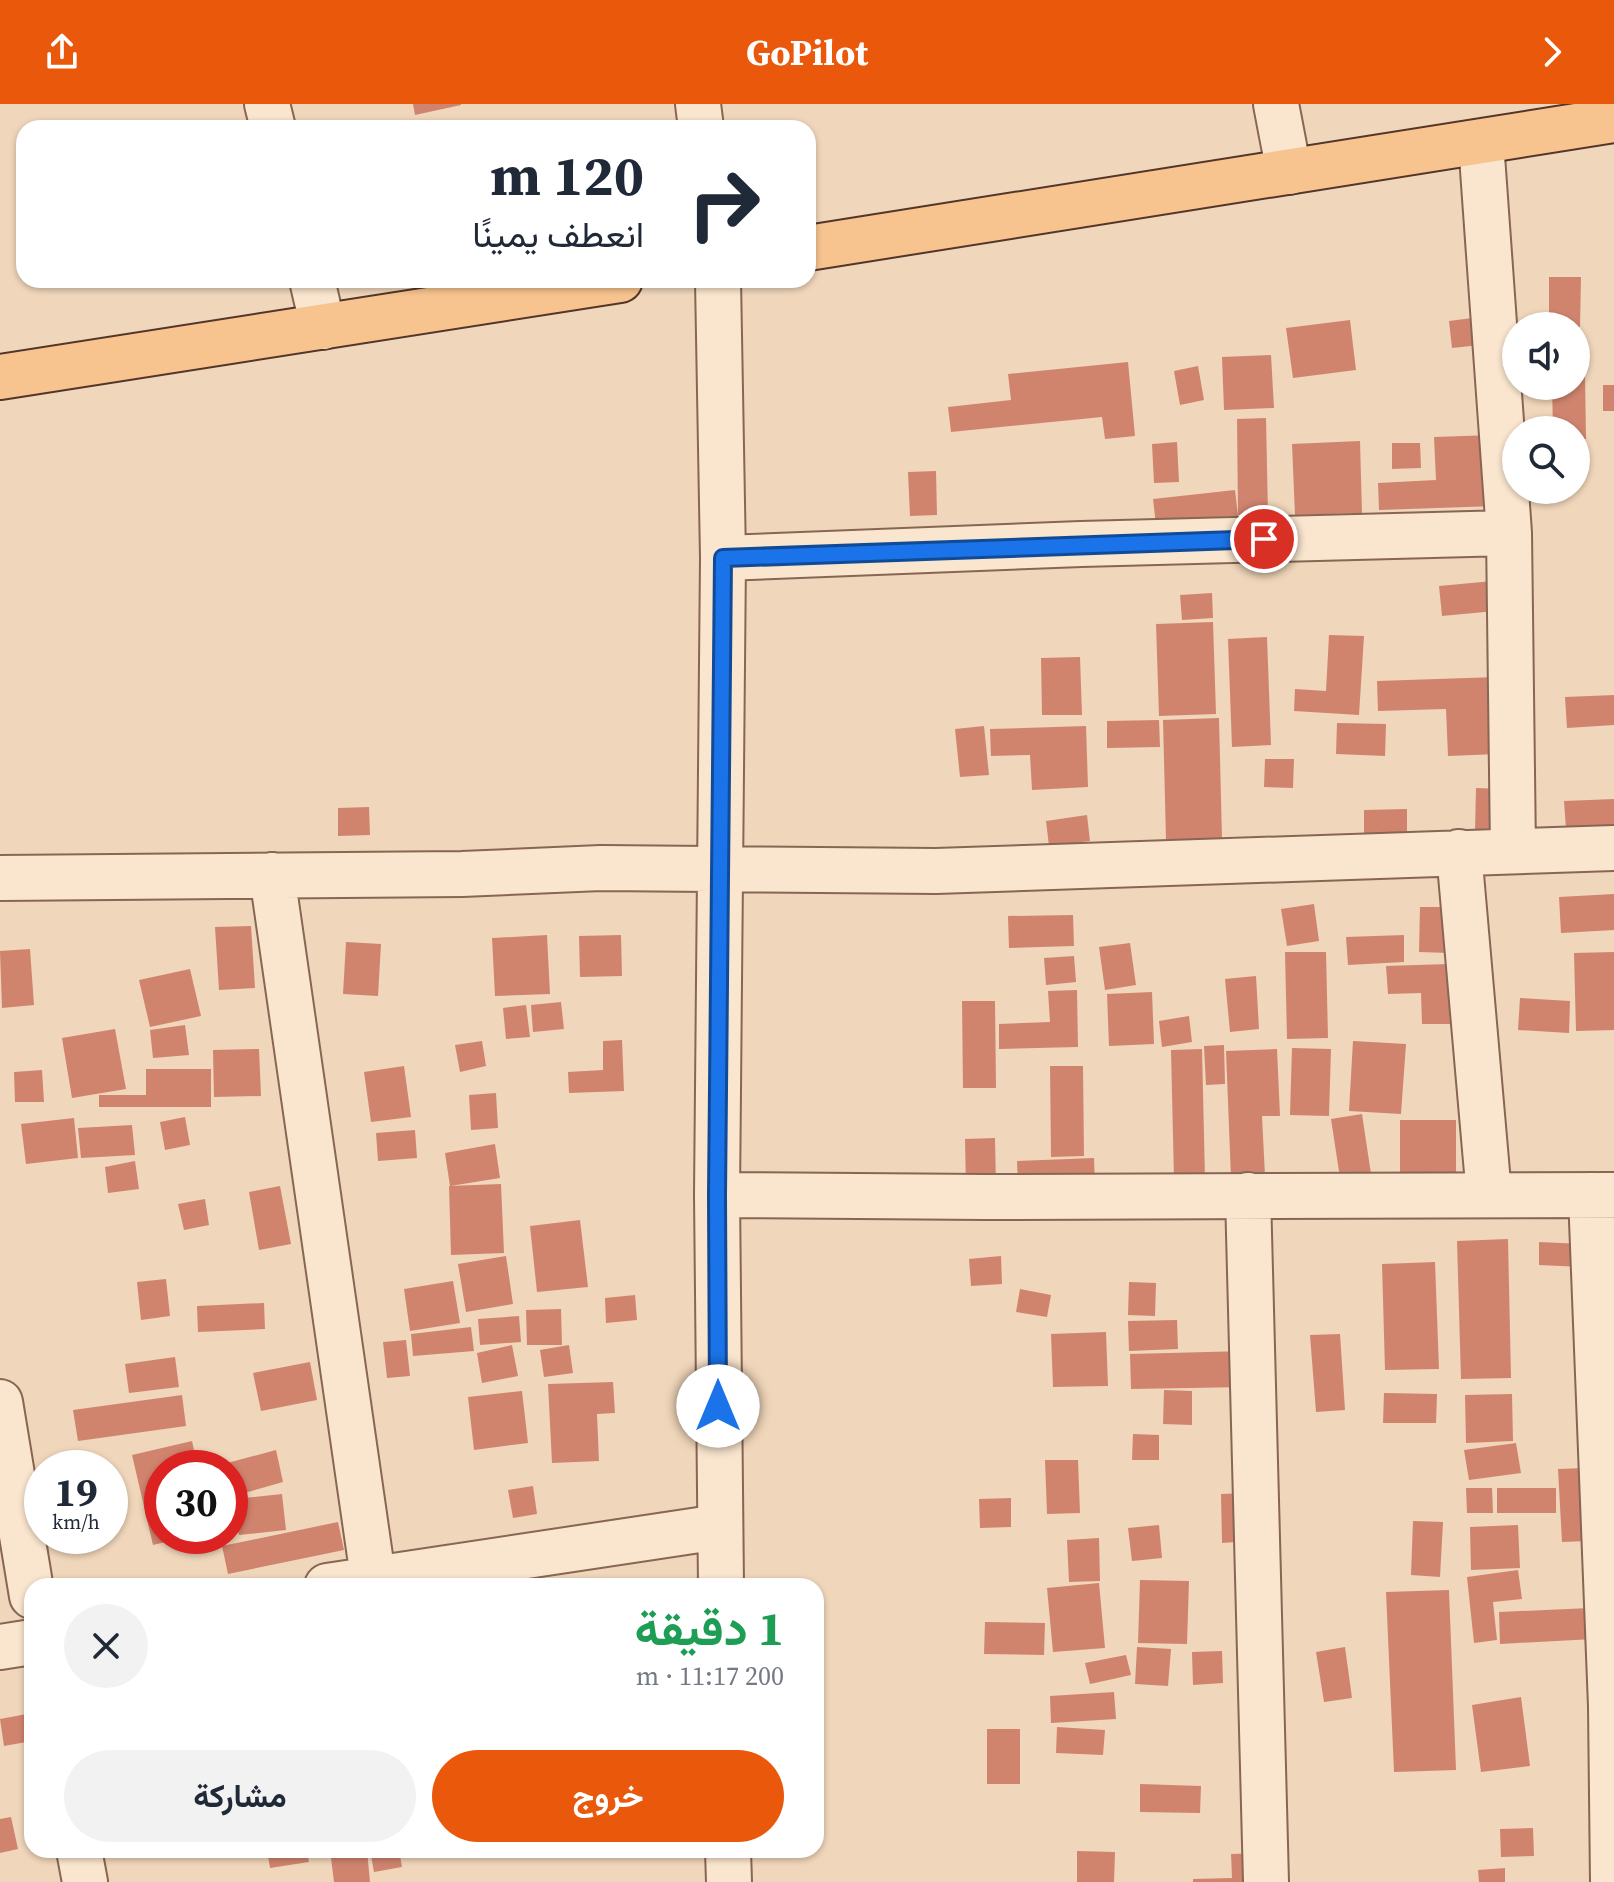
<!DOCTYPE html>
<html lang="ar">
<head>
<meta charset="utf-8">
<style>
  body { margin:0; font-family:"Source Serif 4",Vazirmatn,serif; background:#f2f2f3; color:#1f2937; direction:rtl; height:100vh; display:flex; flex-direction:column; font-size:30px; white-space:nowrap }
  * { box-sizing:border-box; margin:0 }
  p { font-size:26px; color:#747a83 }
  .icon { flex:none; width:44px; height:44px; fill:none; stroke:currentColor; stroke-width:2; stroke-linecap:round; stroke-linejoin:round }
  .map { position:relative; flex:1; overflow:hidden; direction:ltr }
  .drawer { position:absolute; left:24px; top:1474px; width:800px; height:280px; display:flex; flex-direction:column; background:#fff; border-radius:24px; box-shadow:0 2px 6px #0004; direction:rtl }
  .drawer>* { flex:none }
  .top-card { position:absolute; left:16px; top:16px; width:800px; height:168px; border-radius:24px; box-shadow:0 2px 6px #0004; direction:rtl; background:#fff; color:#1f2937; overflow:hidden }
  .tools { position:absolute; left:1502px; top:208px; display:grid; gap:16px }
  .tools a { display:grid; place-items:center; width:88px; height:88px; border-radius:50%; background:#fff; box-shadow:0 2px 6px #0004; font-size:40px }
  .speed { position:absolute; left:24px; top:1346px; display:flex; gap:16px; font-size:40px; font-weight:700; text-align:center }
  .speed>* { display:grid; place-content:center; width:104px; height:104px; border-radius:50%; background:#fff; box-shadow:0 2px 6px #0004; line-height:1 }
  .speed small { font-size:20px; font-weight:400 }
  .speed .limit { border:12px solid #d22; background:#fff; color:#111 }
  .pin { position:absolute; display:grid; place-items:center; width:68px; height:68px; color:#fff; margin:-34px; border:4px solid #fff; border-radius:50%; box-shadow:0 2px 8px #0007 }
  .me { position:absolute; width:88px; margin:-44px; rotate:0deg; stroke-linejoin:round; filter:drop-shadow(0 0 6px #0008) }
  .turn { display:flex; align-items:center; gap:28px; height:168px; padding:0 40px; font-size:36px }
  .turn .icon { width:104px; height:104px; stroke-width:2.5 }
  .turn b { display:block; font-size:56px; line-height:68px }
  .round { display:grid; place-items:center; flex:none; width:84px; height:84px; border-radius:42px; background:#f2f2f3 }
  .head { display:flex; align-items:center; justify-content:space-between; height:136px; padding:0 40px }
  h1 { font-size:48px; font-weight:700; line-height:60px; color:#1e9e55 }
  .action { display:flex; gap:16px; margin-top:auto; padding:16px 40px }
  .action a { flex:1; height:92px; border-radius:48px; background:#ea580c; color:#fff; font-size:32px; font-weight:700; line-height:92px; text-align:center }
  .action a+a { background:#f2f2f3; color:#1f2937 }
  header { display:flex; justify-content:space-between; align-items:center; height:104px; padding:0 40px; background:#ea580c; color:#fff; font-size:36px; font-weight:700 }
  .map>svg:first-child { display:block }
  .building { fill:#d0846e }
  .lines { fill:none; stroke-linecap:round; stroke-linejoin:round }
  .minor-casing { stroke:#876654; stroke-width:48 }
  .major-casing { stroke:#543529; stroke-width:48 }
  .minor { stroke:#fae5ce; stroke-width:44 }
  .major { stroke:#f7c38f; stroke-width:44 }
  .route-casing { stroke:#114b97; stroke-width:20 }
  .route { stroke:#1a73e8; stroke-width:14 }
</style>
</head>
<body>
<header><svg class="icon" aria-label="forward" viewBox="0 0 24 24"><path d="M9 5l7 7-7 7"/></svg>GoPilot<svg class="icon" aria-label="share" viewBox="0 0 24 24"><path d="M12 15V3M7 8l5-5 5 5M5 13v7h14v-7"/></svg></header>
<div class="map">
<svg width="1614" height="1778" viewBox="0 0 1614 1778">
  <rect width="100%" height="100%" fill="#f0d6ba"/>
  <path class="building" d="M 413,0 L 461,0 L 461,1 L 415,11 Z
    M 1549,173 L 1581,173 L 1580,223 L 1549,222 Z
    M 1488,212 L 1490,240 L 1452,244 L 1449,217 Z
    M 1350,216 L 1356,266 L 1293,274 L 1286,224 Z
    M 1271,251 L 1274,304 L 1224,306 L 1222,253 Z
    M 1128,258 L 1135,332 L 1105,335 L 1102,313 L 951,328 L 948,303 L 1011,296 L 1008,270 Z
    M 1198,262 L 1204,296 L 1180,301 L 1174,267 Z
    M 1576,270 L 1585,270 L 1586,335 L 1576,335 L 1576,326 L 1553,326 L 1552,282 L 1576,282 Z
    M 1603,281 L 1614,281 L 1614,307 L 1603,307 Z
    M 1266,314 L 1268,411 L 1238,411 L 1237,315 Z
    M 1493,331 L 1496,402 L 1379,406 L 1378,379 L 1436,376 L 1434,333 Z
    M 1360,337 L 1362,409 L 1295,411 L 1292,340 Z
    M 1177,338 L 1179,378 L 1154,379 L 1152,340 Z
    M 1392,339 L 1420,339 L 1421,364 L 1392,365 Z
    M 936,367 L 937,411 L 910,412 L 908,368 Z
    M 1235,386 L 1238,412 L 1156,421 L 1153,395 Z
    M 1493,477 L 1495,507 L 1442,512 L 1439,482 Z
    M 1212,489 L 1213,514 L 1182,516 L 1180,491 Z
    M 1213,518 L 1216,610 L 1159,612 L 1156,520 Z
    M 1329,531 L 1364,532 L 1359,611 L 1294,607 L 1295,585 L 1326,587 Z
    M 1267,533 L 1271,641 L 1232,643 L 1228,535 Z
    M 1080,553 L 1082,611 L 1042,611 L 1041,554 Z
    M 1497,573 L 1499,650 L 1448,652 L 1446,605 L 1378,607 L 1377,577 Z
    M 1614,591 L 1614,621 L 1567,624 L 1565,593 Z
    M 1219,614 L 1222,734 L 1166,736 L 1163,616 Z
    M 1159,616 L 1160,643 L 1107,644 L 1107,617 Z
    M 1337,619 L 1386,620 L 1385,652 L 1336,650 Z
    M 984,622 L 989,671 L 960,673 L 955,625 Z
    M 1086,622 L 1088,683 L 1032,686 L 1030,651 L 991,652 L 990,625 Z
    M 1265,655 L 1294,655 L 1293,684 L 1264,683 Z
    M 1476,684 L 1500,685 L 1498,728 L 1475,728 Z
    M 1614,695 L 1614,723 L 1566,725 L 1564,697 Z
    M 369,703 L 370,731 L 338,732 L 338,704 Z
    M 1407,705 L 1407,730 L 1364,731 L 1364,706 Z
    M 1087,711 L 1090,737 L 1049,742 L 1046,717 Z
    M 1614,790 L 1614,826 L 1561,829 L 1559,793 Z
    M 1314,800 L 1319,837 L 1287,842 L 1281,805 Z
    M 1420,803 L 1449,803 L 1449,849 L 1419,848 Z
    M 1073,811 L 1074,842 L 1009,844 L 1008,812 Z
    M 251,822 L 255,884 L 219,886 L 215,823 Z
    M 547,831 L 550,890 L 495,892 L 492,834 Z
    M 621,831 L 622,872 L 580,873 L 579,832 Z
    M 1404,831 L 1404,858 L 1348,861 L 1346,833 Z
    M 346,838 L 381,840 L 378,892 L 343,890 Z
    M 1130,839 L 1136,881 L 1105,886 L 1099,843 Z
    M 30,845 L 34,901 L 2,904 L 0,847 Z
    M 1285,848 L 1326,848 L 1328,934 L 1287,935 Z
    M 1614,848 L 1614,926 L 1576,927 L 1574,849 Z
    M 1074,852 L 1076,878 L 1046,881 L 1044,854 Z
    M 1448,860 L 1450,920 L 1422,920 L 1421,889 L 1388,890 L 1386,862 Z
    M 190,865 L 201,912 L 150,923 L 139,876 Z
    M 1256,872 L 1259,925 L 1230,928 L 1225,875 Z
    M 1077,886 L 1078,943 L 999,945 L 999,920 L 1050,918 L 1048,887 Z
    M 1152,888 L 1154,940 L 1109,942 L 1107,890 Z
    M 1520,894 L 1570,897 L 1569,929 L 1518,926 Z
    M 962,897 L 995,897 L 996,984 L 963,984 Z
    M 561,898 L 564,925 L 533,928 L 531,901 Z
    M 526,901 L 530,933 L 506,935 L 503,904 Z
    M 1189,912 L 1192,938 L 1162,943 L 1159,917 Z
    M 185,921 L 189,951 L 153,954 L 150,926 Z
    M 115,925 L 126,985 L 72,994 L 62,934 Z
    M 622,936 L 624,987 L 569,989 L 568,968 L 603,966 L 603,937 Z
    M 482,937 L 486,962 L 460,968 L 455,941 Z
    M 1353,937 L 1406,940 L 1401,1010 L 1349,1007 Z
    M 1224,941 L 1225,980 L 1206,981 L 1204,942 Z
    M 1292,944 L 1331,945 L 1329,1012 L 1290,1011 Z
    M 259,945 L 261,992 L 214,993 L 213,946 Z
    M 1202,945 L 1205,1075 L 1174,1076 L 1171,946 Z
    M 1277,945 L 1280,1012 L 1262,1012 L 1265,1072 L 1231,1074 L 1226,947 Z
    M 404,962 L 411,1013 L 371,1018 L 364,968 Z
    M 1050,962 L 1083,962 L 1084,1052 L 1051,1053 Z
    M 146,965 L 211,965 L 211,1003 L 99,1003 L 99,991 L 146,991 Z
    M 42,966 L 44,998 L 15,998 L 14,968 Z
    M 496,989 L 498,1024 L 471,1026 L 469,991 Z
    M 1362,1010 L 1371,1070 L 1340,1074 L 1331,1015 Z
    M 185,1013 L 190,1041 L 165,1046 L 160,1018 Z
    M 74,1014 L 78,1054 L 26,1060 L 21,1020 Z
    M 1400,1016 L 1456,1016 L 1456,1070 L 1400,1070 Z
    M 132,1021 L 135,1051 L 81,1054 L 78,1024 Z
    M 415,1026 L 417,1054 L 378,1057 L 376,1029 Z
    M 995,1034 L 996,1082 L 966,1084 L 965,1035 Z
    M 495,1040 L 500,1074 L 450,1082 L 445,1049 Z
    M 1094,1054 L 1095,1081 L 1018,1084 L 1017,1057 Z
    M 135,1057 L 139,1085 L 108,1089 L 105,1063 Z
    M 501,1080 L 504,1149 L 451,1151 L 449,1082 Z
    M 280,1082 L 291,1140 L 259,1146 L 249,1088 Z
    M 205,1095 L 209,1121 L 184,1126 L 178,1100 Z
    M 580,1116 L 588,1183 L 537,1188 L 530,1122 Z
    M 1508,1135 L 1511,1274 L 1461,1275 L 1457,1137 Z
    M 1539,1138 L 1583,1140 L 1582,1163 L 1539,1161 Z
    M 506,1152 L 513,1200 L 466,1208 L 458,1160 Z
    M 1001,1152 L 1002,1180 L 971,1182 L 969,1155 Z
    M 1435,1158 L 1439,1265 L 1385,1266 L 1382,1160 Z
    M 166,1175 L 170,1212 L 141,1216 L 137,1178 Z
    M 453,1177 L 460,1219 L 410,1227 L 404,1185 Z
    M 1129,1178 L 1156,1179 L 1155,1212 L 1128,1211 Z
    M 1020,1185 L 1051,1191 L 1047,1213 L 1016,1208 Z
    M 635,1191 L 637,1216 L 606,1219 L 605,1194 Z
    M 264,1199 L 265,1225 L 198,1228 L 197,1202 Z
    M 561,1205 L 562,1241 L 527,1241 L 526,1206 Z
    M 519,1212 L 521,1238 L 480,1241 L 478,1215 Z
    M 1177,1216 L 1178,1245 L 1129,1247 L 1128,1217 Z
    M 471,1223 L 474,1247 L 413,1252 L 411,1230 Z
    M 1106,1228 L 1108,1282 L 1053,1283 L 1051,1230 Z
    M 1340,1230 L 1345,1306 L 1316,1308 L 1310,1231 Z
    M 406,1236 L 410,1272 L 387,1274 L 383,1238 Z
    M 512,1241 L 518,1272 L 482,1279 L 477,1249 Z
    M 569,1241 L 573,1269 L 544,1273 L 540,1246 Z
    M 1246,1247 L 1247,1283 L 1131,1285 L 1130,1250 Z
    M 175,1253 L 179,1283 L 129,1289 L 125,1260 Z
    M 310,1258 L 317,1296 L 261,1307 L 253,1269 Z
    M 613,1278 L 615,1309 L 597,1310 L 599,1357 L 552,1359 L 548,1280 Z
    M 1164,1286 L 1192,1287 L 1192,1321 L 1163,1320 Z
    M 522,1287 L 528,1339 L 474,1346 L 468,1293 Z
    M 1384,1289 L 1437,1290 L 1436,1319 L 1383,1319 Z
    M 1512,1290 L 1513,1337 L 1466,1339 L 1465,1291 Z
    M 182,1291 L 186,1322 L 78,1337 L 73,1306 Z
    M 1133,1330 L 1159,1331 L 1159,1356 L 1132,1356 Z
    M 192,1337 L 198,1364 L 162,1364 L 162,1432 L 186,1433 L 153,1441 L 132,1351 Z
    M 1516,1339 L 1521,1369 L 1469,1376 L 1464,1346 Z
    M 276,1346 L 283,1378 L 230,1393 L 230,1364 L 220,1364 L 220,1361 Z
    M 1045,1356 L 1078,1356 L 1080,1409 L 1047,1410 Z
    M 1585,1364 L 1588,1437 L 1562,1438 L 1558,1365 Z
    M 533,1382 L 537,1410 L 513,1414 L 508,1386 Z
    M 1466,1384 L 1492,1384 L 1493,1409 L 1467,1409 Z
    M 1497,1384 L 1556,1384 L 1556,1409 L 1497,1409 Z
    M 1248,1389 L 1250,1437 L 1222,1439 L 1221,1390 Z
    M 282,1390 L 286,1426 L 239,1431 L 235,1395 Z
    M 1011,1394 L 1011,1423 L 980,1424 L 979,1395 Z
    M 1413,1417 L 1443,1418 L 1440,1473 L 1411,1471 Z
    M 338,1418 L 344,1446 L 228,1470 L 222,1442 Z
    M 1159,1421 L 1162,1454 L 1132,1457 L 1128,1424 Z
    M 1518,1421 L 1520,1464 L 1471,1466 L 1470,1423 Z
    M 1099,1434 L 1100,1477 L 1069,1478 L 1067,1436 Z
    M 1518,1466 L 1522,1495 L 1493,1498 L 1497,1536 L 1474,1539 L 1467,1473 Z
    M 1140,1476 L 1189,1477 L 1187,1540 L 1138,1539 Z
    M 1099,1479 L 1105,1544 L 1053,1548 L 1047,1484 Z
    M 1449,1486 L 1456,1666 L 1394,1668 L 1386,1488 Z
    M 1611,1503 L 1612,1534 L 1500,1540 L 1499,1508 Z
    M 985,1518 L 1045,1519 L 1044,1551 L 984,1550 Z
    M 1137,1543 L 1171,1545 L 1168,1582 L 1135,1580 Z
    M 1345,1543 L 1352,1594 L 1324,1598 L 1316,1548 Z
    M 1222,1547 L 1223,1579 L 1193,1581 L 1192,1548 Z
    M 1126,1551 L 1131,1571 L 1090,1580 L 1085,1559 Z
    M 1114,1588 L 1116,1615 L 1051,1619 L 1050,1592 Z
    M 1521,1593 L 1530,1662 L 1481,1668 L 1472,1601 Z
    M 32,1609 L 32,1637 L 4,1642 L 0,1615 Z
    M 1057,1623 L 1105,1626 L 1103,1651 L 1056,1649 Z
    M 987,1625 L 1020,1625 L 1020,1680 L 987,1680 Z
    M 1140,1680 L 1201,1682 L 1200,1709 L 1140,1708 Z
    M 11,1713 L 18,1745 L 0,1749 L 0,1715 Z
    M 1533,1724 L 1534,1752 L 1501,1753 L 1500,1725 Z
    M 267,1746 L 307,1746 L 309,1758 L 270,1764 Z
    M 330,1746 L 367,1746 L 370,1778 L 334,1778 Z
    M 370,1746 L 399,1746 L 402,1763 L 374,1768 Z
    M 1077,1747 L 1115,1748 L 1114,1778 L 1077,1778 Z
    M 1261,1749 L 1262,1778 L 1193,1778 L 1193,1775 L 1232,1774 L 1231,1750 Z
    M 1505,1764 L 1505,1778 L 1479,1778 L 1478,1766 Z"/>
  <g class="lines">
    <g class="minor-casing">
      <path id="minor" d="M 267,0 L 273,24
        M 698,0 L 701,24
        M 1276,0 L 1289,68
        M 1481,38 L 1509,429 L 1513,747
        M 312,176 L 323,223
        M 718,176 L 723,454 L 717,1091 L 721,1482
        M 723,454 L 1081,440 L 1509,429
        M 1459,748 L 1489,1091
        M 272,771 L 373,1473
        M 0,774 L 462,770 L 601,764 L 936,767 L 1614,744
        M 717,1091 L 984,1093 L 1614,1091
        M 1248,1091 L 1266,1778
        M 1591,1091 L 1611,1602 L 1613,1778
        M 0,1298 L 32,1492
        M 327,1482 L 719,1423
        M 0,1543 L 32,1538
        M 79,1746 L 85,1778
        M 728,1746 L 729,1778"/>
    </g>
    <g class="major-casing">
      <path id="major" d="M 808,144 L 1614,16
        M 0,273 L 620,176"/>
    </g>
    <use href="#minor" class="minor"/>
    <use href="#major" class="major"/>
  </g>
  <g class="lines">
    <g class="route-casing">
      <path id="route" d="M 718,1302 L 717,1091 L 723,454 L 1264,435"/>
    </g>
    <use href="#route" class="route"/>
  </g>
</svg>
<div class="tools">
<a><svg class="icon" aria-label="sound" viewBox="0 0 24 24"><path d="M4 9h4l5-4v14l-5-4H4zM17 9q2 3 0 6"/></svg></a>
<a><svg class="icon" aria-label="search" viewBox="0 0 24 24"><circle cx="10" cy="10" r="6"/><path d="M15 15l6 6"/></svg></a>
</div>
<div class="speed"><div>19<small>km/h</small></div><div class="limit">30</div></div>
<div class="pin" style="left:1264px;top:435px;background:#d93025"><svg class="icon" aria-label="arrive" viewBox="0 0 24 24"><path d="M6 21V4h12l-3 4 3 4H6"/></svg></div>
<svg class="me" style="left:718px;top:1302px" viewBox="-20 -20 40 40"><circle r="19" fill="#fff"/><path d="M0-13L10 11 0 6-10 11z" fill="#1a73e8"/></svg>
<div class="top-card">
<div class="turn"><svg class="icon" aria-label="right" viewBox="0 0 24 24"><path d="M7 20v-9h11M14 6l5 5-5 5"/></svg><div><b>120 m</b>انعطف يمينًا</div></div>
</div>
<section class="drawer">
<div class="head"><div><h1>1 دقيقة</h1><p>200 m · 11:17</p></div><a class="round"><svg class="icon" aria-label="close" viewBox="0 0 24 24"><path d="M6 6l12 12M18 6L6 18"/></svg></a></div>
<div class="action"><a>خروج</a><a>مشاركة</a></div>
</section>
</div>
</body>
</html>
